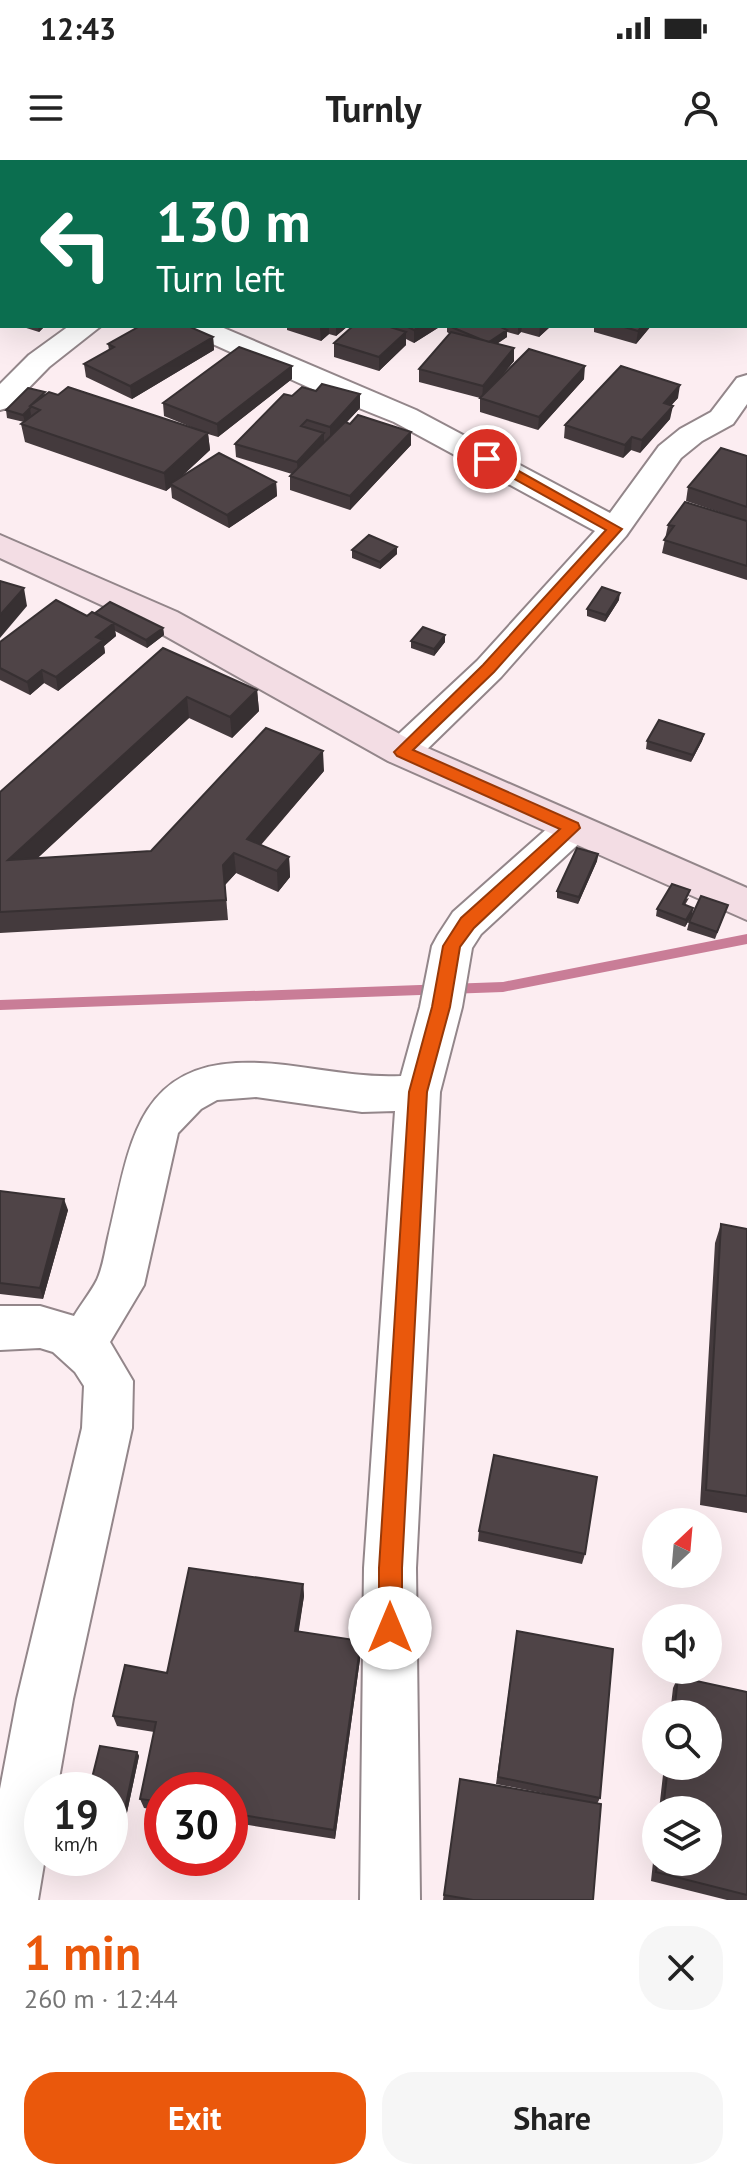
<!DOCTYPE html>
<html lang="en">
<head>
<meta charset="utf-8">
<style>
  body { margin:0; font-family:"PT Sans",sans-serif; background:#f6f6f6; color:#222; height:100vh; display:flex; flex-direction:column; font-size:30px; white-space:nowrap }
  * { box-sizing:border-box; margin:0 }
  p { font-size:26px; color:#767676 }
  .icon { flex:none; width:44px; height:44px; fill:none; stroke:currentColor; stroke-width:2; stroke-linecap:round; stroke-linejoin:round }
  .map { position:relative; height:1740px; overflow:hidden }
  .details { display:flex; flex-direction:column; background:#fff; flex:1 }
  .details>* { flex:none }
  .banner { position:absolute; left:0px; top:0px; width:748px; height:168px; box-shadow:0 8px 32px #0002; background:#0b6e4f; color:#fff; overflow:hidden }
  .needle { width:52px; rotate:26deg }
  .buttons { position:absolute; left:642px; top:1348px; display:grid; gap:16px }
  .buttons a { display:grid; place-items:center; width:80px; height:80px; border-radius:50%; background:#fff; box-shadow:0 8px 32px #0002; font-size:40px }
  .speed { position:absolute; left:24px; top:1612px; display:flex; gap:16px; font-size:40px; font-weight:700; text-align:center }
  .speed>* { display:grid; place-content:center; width:104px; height:104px; border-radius:50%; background:#fff; box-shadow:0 8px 32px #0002; line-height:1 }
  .speed small { font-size:20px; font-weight:400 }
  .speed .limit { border:12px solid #d22; background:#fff; color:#111 }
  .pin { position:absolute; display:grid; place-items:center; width:68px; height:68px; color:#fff; margin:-34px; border:4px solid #fff; border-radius:50%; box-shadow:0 2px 8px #0007 }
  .me { position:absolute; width:88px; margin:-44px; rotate:0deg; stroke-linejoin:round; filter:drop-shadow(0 0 6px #0008) }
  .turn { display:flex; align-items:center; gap:28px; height:168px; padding:0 24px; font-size:36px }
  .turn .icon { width:104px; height:104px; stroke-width:2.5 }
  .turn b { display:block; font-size:56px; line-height:68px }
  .round { display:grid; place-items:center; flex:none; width:84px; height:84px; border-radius:32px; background:#f6f6f6 }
  .overview { display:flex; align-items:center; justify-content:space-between; height:136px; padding:0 24px }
  h1 { font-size:48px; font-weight:700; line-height:60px; color:#ea580c }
  .cta { display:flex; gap:16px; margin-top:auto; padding:16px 24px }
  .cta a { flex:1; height:92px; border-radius:32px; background:#ea580c; color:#fff; font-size:32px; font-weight:700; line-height:92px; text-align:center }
  .cta a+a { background:#f6f6f6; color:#222 }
  .status { display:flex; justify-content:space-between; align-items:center; height:56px; padding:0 40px; background:#fff; direction:ltr }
  .status svg { height:22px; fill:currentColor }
  header { display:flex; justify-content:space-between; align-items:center; height:104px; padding:0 24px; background:#fff; font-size:36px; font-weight:700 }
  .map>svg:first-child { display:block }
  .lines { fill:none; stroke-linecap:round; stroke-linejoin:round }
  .stream { fill:#c97d97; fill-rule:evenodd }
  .street-casing { stroke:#93868a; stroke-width:4 }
  .secondary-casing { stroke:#93868a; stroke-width:4 }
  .street { fill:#fff; fill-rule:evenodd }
  .secondary { fill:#f3dde4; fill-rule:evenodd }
  .wall { fill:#443a3d }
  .shaded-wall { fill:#373032 }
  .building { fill:#4f4447; stroke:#373032; stroke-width:2 }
  .route { fill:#ea580c; stroke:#983908; stroke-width:2 }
</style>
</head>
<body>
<div class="status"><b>12:43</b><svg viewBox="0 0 49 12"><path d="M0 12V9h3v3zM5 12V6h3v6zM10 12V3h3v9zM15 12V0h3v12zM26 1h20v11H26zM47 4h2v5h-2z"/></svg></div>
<header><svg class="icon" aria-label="menu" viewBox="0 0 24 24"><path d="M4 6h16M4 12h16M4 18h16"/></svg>Turnly<svg class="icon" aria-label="person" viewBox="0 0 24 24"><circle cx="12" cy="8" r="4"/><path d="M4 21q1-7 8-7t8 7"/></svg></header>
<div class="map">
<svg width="747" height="1740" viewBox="0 0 747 1740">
  <rect width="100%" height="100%" fill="#fcedf1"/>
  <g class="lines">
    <path class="stream" d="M 747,774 L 747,784 L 503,832 L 0,850 L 0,840 L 503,822 Z"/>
    <g class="street-casing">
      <path id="street" d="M 69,166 L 101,166 L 49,207 L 10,247 L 0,250 L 0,224 L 29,195 Z
        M 182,166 L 219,166 L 416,250 L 610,353 L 659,286 L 680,269 L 711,252 L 737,218 L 747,215 L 747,244 L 733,264 L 702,281 L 681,298 L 626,376 L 501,517 L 415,601 L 402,605 L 389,601 L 384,592 L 389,583 L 477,501 L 595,371 L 394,262 L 319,232 L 186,172 Z
        M 572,654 L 585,658 L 591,668 L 585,678 L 481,774 L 472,788 L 462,847 L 440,932 L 416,1408 L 420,1740 L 360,1740 L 364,1408 L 395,951 L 362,952 L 256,937 L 217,940 L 201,949 L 178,973 L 144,1125 L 110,1182 L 133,1221 L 132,1268 L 73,1539 L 57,1630 L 42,1630 L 42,1698 L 45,1698 L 38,1740 L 0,1740 L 0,1629 L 17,1539 L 82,1268 L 84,1226 L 75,1212 L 53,1192 L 40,1188 L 0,1190 L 0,1146 L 40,1146 L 74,1156 C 81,1144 91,1132 97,1120 C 103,1107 105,1091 108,1078 C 128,998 132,908 236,903 C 292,900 345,919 401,916 L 420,847 L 432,786 L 438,775 L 453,752 L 559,658 Z"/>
    </g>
    <g class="secondary-casing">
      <path id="secondary" d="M 0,375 L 177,452 L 416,583 L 747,728 L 747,760 L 388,601 L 151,468 L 0,398 Z"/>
    </g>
    <use href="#street" class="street"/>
    <use href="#secondary" class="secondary"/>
  </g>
  <path class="wall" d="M 107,0 L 132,0 L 129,2 L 115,2 Z
    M 405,0 L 461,0 L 459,2 L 404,2 Z
    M 624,0 L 708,0 L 708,2 L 623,2 Z
    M 20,166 L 45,166 L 39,172 Z
    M 287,166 L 348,166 L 336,176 L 329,174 L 321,181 L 287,170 Z
    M 353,166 L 441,166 L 414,183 L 406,179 L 406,185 L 379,211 L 334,197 L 334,183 Z
    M 447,166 L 551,166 L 539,177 L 521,172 L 518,175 L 507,172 L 507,177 L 497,184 L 514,188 L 514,201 L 497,222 L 584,219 L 538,270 L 480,252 L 480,238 L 419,222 L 419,209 L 450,174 L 447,172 Z
    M 594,166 L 651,166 L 636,184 L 594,172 Z
    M 213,177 L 214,190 L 132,239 L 86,217 L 84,204 L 109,190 L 108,184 Z
    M 292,206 L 292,219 L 218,277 L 208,274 L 210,290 L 179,319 L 276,322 L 277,336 L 229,368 L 172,338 L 171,327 L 166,331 L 25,282 L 21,264 L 24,262 L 7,258 L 6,250 L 45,234 L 58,235 L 196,269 L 164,256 L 163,243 Z
    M 316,231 L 360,234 L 360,248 L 346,263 L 411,285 L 350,350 L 290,330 L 290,316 L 292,314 L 236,297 L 235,284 L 292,236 Z
    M 678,238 L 671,245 L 670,259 L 640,293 L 631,290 L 623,298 L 564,278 L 565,265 Z
    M 747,296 L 747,420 L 662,393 L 668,365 L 746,361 L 686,341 L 688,327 Z
    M 352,390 L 397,394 L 380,409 L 352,398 Z
    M 619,440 L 605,462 L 587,456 L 587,449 Z
    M 87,456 L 163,468 L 164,475 L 147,488 L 115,471 L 116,476 L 104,486 L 105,493 L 58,531 L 44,523 L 30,535 L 0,520 L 0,482 Z
    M 411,481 L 445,482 L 434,496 L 411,488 Z
    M 163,488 L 257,530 L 259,551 L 232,578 L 189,558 L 37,698 L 151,691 L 324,611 L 261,685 L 289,697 L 290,717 L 278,732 L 236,713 L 225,725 L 228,760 L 0,773 L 0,632 Z
    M 704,574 L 702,581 L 691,602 L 646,589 L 647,581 Z
    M 598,694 L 597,701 L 578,744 L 557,738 L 557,731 Z
    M 689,738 L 685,745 L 693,748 L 692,755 L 685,767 L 656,756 L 657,749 Z
    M 728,745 L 715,779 L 687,770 L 689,762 Z
    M 0,1031 L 68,1050 L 43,1139 L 0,1134 Z
    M 721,1064 L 747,1069 L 747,1353 L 700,1345 L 715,1083 Z
    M 479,1371 L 585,1394 L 582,1404 L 478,1381 Z
    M 303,1424 L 304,1436 L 298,1472 L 361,1481 L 361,1492 L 335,1679 L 230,1662 L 230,1630 L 162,1630 L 162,1651 L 144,1648 L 140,1639 L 154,1572 L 117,1566 L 113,1556 L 167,1513 Z
    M 517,1471 L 600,1638 L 597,1644 L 593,1740 L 443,1740 L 460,1619 L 552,1635 L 496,1624 Z
    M 678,1517 L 747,1532 L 747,1740 L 727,1740 L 651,1721 L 656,1674 L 656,1702 L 708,1702 L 708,1650 L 659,1650 L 664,1606 L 708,1606 L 708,1554 L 670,1554 L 673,1528 Z
    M 137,1592 L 139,1596 L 125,1662 L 110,1660 L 110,1630 Z"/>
  <path class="shaded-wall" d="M 448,0 L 461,0 L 459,2 L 446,2 Z
    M 501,0 L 511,0 L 511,2 L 498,2 Z
    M 548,0 L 559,0 L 559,2 L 545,2 Z
    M 2,69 L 2,84 L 0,86 L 0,71 Z
    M 2,149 L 2,164 L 0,166 L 0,151 Z
    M 38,166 L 45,166 L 39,172 Z
    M 322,166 L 329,166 L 329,174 L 321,181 L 320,168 Z
    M 336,166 L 348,166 L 336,176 Z
    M 420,166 L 441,166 L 414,183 L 414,170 Z
    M 518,166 L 522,166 L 521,172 L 518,175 Z
    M 540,166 L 551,166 L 539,177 Z
    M 642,166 L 651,166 L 636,184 L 638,171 Z
    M 507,170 L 507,177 L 487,190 L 488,183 Z
    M 406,172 L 406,185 L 379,211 L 379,197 Z
    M 213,177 L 214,190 L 132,239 L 130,226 Z
    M 514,188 L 514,201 L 482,239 L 483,226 Z
    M 292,206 L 292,219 L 218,277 L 217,264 Z
    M 585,206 L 584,219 L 538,270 L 539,257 Z
    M 680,225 L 678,238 L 662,256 L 664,243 Z
    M 360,234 L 360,248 L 330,280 L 330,267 Z
    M 673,246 L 670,259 L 640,293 L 642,280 Z
    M 30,248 L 31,255 L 25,262 L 23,255 Z
    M 411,272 L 411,285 L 350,350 L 350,336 Z
    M 208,273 L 210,290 L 172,325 L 170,324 L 171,327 L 166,331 L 164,313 Z
    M 324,273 L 324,287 L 298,315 L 297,302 Z
    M 632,277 L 631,290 L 623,298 L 625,285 Z
    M 276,322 L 277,336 L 229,368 L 227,355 Z
    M 397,387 L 397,394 L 380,409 L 380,402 Z
    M 24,428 L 27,446 L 0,478 L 0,455 Z
    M 620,433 L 619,440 L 605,462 L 606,455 Z
    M 114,463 L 116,476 L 104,486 L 105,493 L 58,531 L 56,517 L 96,477 Z
    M 163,468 L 164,475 L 147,488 L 146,480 Z
    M 445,475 L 445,482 L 434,496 L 434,489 Z
    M 42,510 L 44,523 L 30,535 L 27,522 Z
    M 257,530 L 259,551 L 232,578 L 230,557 Z
    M 187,537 L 189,558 L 13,721 L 8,700 Z
    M 704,574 L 702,581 L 691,602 L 693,595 Z
    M 323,591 L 324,611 L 248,699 L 247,679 Z
    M 234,693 L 236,713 L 225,725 L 228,760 L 223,705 Z
    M 598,694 L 597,701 L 578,744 L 579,737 Z
    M 289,697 L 290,717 L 278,732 L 277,711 Z
    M 693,748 L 692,755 L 685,767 L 686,760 Z
    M 64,1039 L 68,1050 L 43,1139 L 40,1128 Z
    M 303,1424 L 304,1436 L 297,1483 L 295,1471 Z
    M 361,1481 L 361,1492 L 335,1679 L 334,1670 Z
    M 137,1592 L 139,1596 L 125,1662 L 123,1658 Z"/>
  <path class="building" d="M 229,0 L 291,0 L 288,2 L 227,2 Z
    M 433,0 L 448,0 L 446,2 Z
    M 469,0 L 501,0 L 498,2 L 466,2 Z
    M 523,0 L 548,0 L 545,2 L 521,2 Z
    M 637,0 L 708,0 L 706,2 L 647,2 Z
    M 746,56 L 747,56 L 747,88 L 746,88 Z
    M 0,124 L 2,125 L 2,149 L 0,151 Z
    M 140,166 L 188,166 L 213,177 L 130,226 L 84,204 L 114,187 L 108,184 Z
    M 353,166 L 387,166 L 406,172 L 379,197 L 334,183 Z
    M 406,166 L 420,166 L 414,170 Z
    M 449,166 L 499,166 L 507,170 L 489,182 L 480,179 Z
    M 621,166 L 642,166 L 638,171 Z
    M 451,172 L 514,188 L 483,226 L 419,209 Z
    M 239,187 L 292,206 L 217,264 L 163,243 Z
    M 529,189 L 585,206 L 539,257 L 480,238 Z
    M 621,206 L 680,225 L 664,243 L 673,246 L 642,280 L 632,277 L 625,285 L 565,265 Z
    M 322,224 L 360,234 L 330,267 L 307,260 L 301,266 L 324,273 L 297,302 L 235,284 L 284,234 L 292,236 L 302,227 L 316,231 Z
    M 68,227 L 208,273 L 164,313 L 21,264 L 40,250 L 30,246 L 49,232 L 58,235 Z
    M 28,228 L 45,232 L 30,246 L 31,247 L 23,255 L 6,250 Z
    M 358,255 L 411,272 L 350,336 L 290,316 L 345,262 L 350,264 Z
    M 721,288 L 747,296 L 747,347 L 688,327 Z
    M 219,293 L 276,322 L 227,355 L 170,324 Z
    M 685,342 L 747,361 L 747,406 L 664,380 L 674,366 L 668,365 Z
    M 369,375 L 397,387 L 380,402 L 352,390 Z
    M 0,421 L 24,428 L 0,455 Z
    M 602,427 L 620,433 L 606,455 L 587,449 Z
    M 56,440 L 87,456 L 92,452 L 114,463 L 96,477 L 103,480 L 56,517 L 42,510 L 27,522 L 0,508 L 0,482 Z
    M 110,442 L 163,468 L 146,480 L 95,453 Z
    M 423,467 L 445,475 L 434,489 L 411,481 Z
    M 163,488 L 257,530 L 230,557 L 187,537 L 8,700 L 151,691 L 266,568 L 323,591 L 247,679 L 289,697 L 277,711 L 234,693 L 223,705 L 226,740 L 0,752 L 0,632 Z
    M 659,560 L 704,574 L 693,595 L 647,581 Z
    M 577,688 L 598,694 L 579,737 L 557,731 Z
    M 672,724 L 690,730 L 683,744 L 693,748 L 686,760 L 657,749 Z
    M 701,736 L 728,745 L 717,772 L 689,762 Z
    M 0,1031 L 64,1039 L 40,1128 L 0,1123 Z
    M 721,1064 L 747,1069 L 747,1336 L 706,1330 Z
    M 494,1295 L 597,1317 L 585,1394 L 479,1371 Z
    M 189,1408 L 303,1424 L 295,1471 L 361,1481 L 334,1670 L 230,1653 L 230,1630 L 162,1630 L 162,1642 L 140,1639 L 156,1562 L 113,1556 L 125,1505 L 167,1513 Z
    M 517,1471 L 613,1489 L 600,1638 L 498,1617 Z
    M 678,1517 L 747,1532 L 747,1735 L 656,1712 L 657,1702 L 708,1702 L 708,1650 L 663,1650 L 668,1606 L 708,1606 L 708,1554 L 674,1554 Z
    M 100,1586 L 137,1592 L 123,1658 L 110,1656 L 110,1630 L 89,1630 Z
    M 460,1619 L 601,1644 L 593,1740 L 473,1740 L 444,1735 Z"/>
  <path class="route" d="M 482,296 L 492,296 L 622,369 L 494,512 L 413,590 L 578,663 L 580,668 L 474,768 L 460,787 L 450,847 L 427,932 L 402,1408 L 402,1468 L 399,1476 L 390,1480 L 382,1476 L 379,1468 L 379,1408 L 409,932 L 432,847 L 443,786 L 461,758 L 560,669 L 397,596 L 394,592 L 483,505 L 606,370 L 482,301 Z"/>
</svg>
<div class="buttons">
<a><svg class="needle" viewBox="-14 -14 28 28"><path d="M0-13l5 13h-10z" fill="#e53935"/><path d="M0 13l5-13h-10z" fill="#767676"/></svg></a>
<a><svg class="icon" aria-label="sound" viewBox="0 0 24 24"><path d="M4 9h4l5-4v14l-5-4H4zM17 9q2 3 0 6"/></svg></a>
<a><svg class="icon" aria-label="search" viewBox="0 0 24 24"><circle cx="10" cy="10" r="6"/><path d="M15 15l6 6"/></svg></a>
<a><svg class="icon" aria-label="layers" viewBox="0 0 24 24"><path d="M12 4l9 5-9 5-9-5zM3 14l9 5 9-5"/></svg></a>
</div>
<div class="speed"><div>19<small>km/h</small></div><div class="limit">30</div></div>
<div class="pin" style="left:487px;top:299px;background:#d93025"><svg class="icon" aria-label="arrive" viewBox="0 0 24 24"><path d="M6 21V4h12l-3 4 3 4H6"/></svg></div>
<svg class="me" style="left:390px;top:1468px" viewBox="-20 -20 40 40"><circle r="19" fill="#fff"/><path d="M0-13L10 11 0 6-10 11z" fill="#ea580c"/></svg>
<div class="banner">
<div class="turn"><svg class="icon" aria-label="left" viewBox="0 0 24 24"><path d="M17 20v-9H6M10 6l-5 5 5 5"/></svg><div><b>130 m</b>Turn left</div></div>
</div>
</div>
<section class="details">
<div class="overview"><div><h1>1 min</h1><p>260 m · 12:44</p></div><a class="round"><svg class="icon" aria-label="close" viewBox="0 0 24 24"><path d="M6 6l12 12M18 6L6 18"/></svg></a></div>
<div class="cta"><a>Exit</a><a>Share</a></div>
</section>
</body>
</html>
